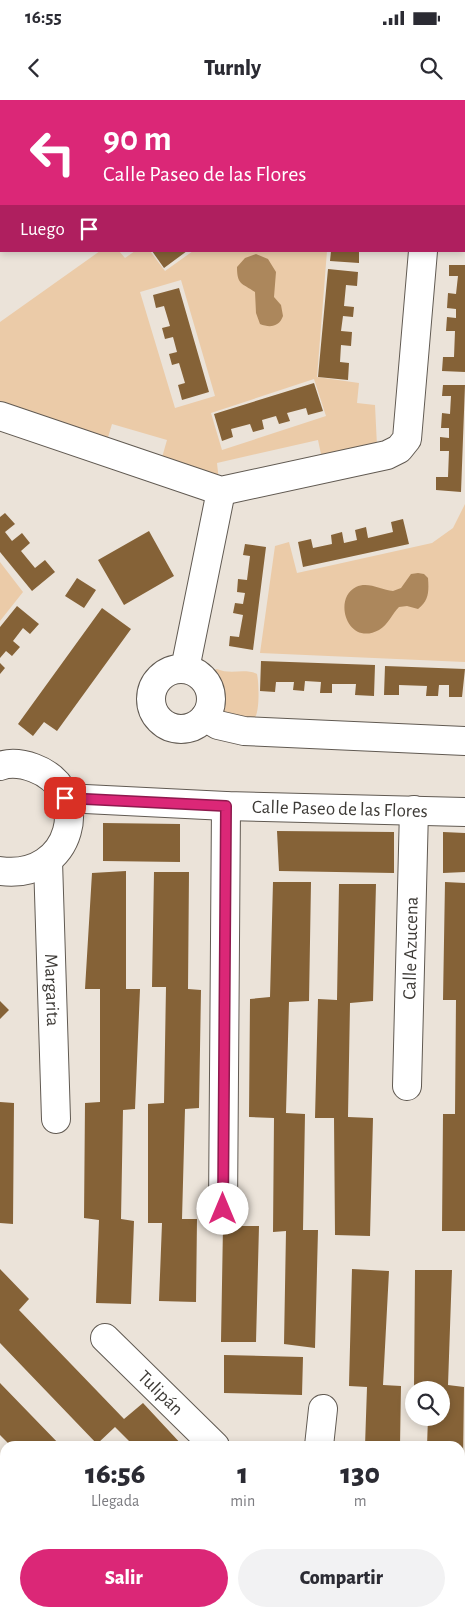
<!DOCTYPE html>
<html lang="es">
<head>
<meta charset="utf-8">
<style>
  body { margin:0; font-family:"Alegreya Sans",sans-serif; background:#f2f2f3; color:#2b2b33; height:100vh; display:flex; flex-direction:column; font-size:19px; white-space:nowrap }
  * { box-sizing:border-box; margin:0 }
  p { font-size:16px; color:#7c7c81 }
  .icon { flex:none; width:28px; height:28px; fill:none; stroke:currentColor; stroke-width:2; stroke-linecap:round; stroke-linejoin:round }
  .map { position:relative; flex:1; overflow:hidden }
  .details { position:absolute; left:0px; top:1341px; width:465px; height:176px; display:flex; flex-direction:column; background:#fff; border-radius:15px 15px 0 0; box-shadow:0 2px 8px #0003 }
  .details>* { flex:none }
  .hud { position:absolute; left:0px; top:0px; width:465px; height:152px; box-shadow:0 2px 8px #0003; background:#db2777; color:#fff; overflow:hidden }
  .controls { position:absolute; left:405px; top:1281px; display:grid; gap:10px }
  .controls a { display:grid; place-items:center; width:45px; height:45px; border-radius:50%; background:#fff; box-shadow:0 2px 8px #0003; font-size:25px }
  .pin { position:absolute; display:grid; place-items:center; width:42px; height:42px; color:#fff; margin:-21px; border-radius:10px; box-shadow:0 2px 8px #0006 }
  .me { position:absolute; width:55px; margin:-28px; rotate:0deg; stroke-linejoin:round; filter:drop-shadow(0 0 4px #0008) }
  .turn { display:flex; align-items:center; gap:18px; height:105px; padding:0 20px; font-size:22px }
  .turn .icon { width:65px; height:65px; stroke-width:2.5 }
  .turn b { display:block; font-size:35px; line-height:42px }
  .then { display:flex; align-items:center; height:48px; padding:0 20px; background:#0003; gap:10px; font-size:19px }
  .eta { display:flex; justify-content:space-evenly; align-items:center; height:85px; text-align:center }
  .eta b { font-size:30px; font-weight:800; line-height:35px }
  .button { display:flex; gap:10px; margin-top:auto; padding:10px 20px }
  .button a { flex:1; height:58px; border-radius:30px; background:#db2777; color:#fff; font-size:20px; font-weight:800; line-height:58px; text-align:center }
  .button a+a { background:#f2f2f3; color:#2b2b33 }
  .status { display:flex; justify-content:space-between; align-items:center; height:35px; padding:0 25px; background:#fff; direction:ltr }
  .status svg { height:14px; fill:currentColor }
  header { display:flex; justify-content:space-between; align-items:center; height:65px; padding:0 20px; background:#fff; font-size:22px; font-weight:800 }
  .map>svg:first-child { display:block }
  .green { fill:#ebcba8; fill-rule:evenodd }
  .water { fill:#ac875c }
  .building { fill:#856237 }
  .lines { fill:none; stroke-linecap:round; stroke-linejoin:round }
  .minor-casing { stroke:#615a52; stroke-width:30 }
  .major-casing { stroke:#b58444; stroke-width:30 }
  .minor { stroke:#fff; stroke-width:28 }
  .major { stroke:#facd94; stroke-width:28 }
  .route-casing { stroke:#8e194d; stroke-width:12 }
  .route { stroke:#db2777; stroke-width:9 }
  .labels { text-anchor:middle; dominant-baseline:central; stroke-width:5; stroke-linejoin:round; paint-order:stroke }
  .street-label { font-size:19px; fill:#3d3a36; stroke:#ebe3d9 }
</style>
</head>
<body>
<div class="status"><b>16:55</b><svg viewBox="0 0 49 12"><path d="M0 12V9h3v3zM5 12V6h3v6zM10 12V3h3v9zM15 12V0h3v12zM26 1h20v11H26zM47 4h2v5h-2z"/></svg></div>
<header><svg class="icon" aria-label="back" viewBox="0 0 24 24"><path d="M15 5l-7 7 7 7"/></svg>Turnly<svg class="icon" aria-label="search" viewBox="0 0 24 24"><circle cx="10" cy="10" r="6"/><path d="M15 15l6 6"/></svg></header>
<div class="map">
<svg width="465" height="1517" viewBox="0 0 465 1517">
  <rect width="100%" height="100%" fill="#ebe3d9"/>
  <path class="green" d="M 100,151 L 119,151 L 125,158 L 135,151 L 150,151 L 165,171 L 193,151 L 327,151 L 317,277 L 359,283 L 357,303 L 375,305 L 377,346 L 322,359 L 318,340 L 217,363 L 219,381 L 161,361 L 167,340 L 112,324 L 106,344 L 0,311 L 0,222 ZM 181,180 L 215,296 L 175,308 L 140,192 ZM 314,279 L 326,316 L 222,350 L 211,313 Z
    M 465,404 L 465,562 L 260,553 L 275,446 L 289,442 L 297,473 L 432,443 L 453,428 Z
    M 0,462 L 23,492 L 0,521 Z
    M 217,569 C 230,575 245,568 257,574 C 259,583 260,613 254,619 C 251,622 247,623 242,624 L 218,609 L 217,592 L 211,571 Z"/>
  <path class="water" d="M 256,154 L 268,159 L 276,172 L 274,197 L 281,205 L 283,216 C 279,227 270,228 260,224 L 256,213 L 255,192 C 242,183 237,185 237,167 L 245,158 Z
    M 418,473 L 424,474 L 428,478 C 429,491 429,501 418,509 L 407,506 L 399,507 C 392,514 388,525 379,530 C 348,547 332,499 356,487 C 368,481 381,490 393,491 L 401,488 L 411,474 Z"/>
  <path class="building" d="M 152,151 L 187,151 L 164,168 Z
    M 331,151 L 359,151 L 359,163 L 330,161 Z
    M 449,165 L 465,165 L 465,272 L 442,271 L 443,257 L 454,257 L 455,231 L 446,231 L 447,217 L 456,218 L 456,209 L 447,208 L 448,193 L 456,194 L 458,176 L 449,176 Z
    M 328,169 L 358,172 L 357,186 L 346,185 L 344,206 L 354,207 L 353,217 L 343,216 L 341,231 L 352,232 L 351,246 L 341,245 L 340,262 L 349,263 L 348,280 L 318,277 Z
    M 179,188 L 209,292 L 182,300 L 178,285 L 185,283 L 179,263 L 172,265 L 169,254 L 177,252 L 173,237 L 165,239 L 162,228 L 170,226 L 164,206 L 156,208 L 153,195 Z
    M 314,283 L 323,311 L 308,315 L 306,308 L 287,313 L 290,321 L 279,324 L 276,316 L 262,320 L 264,329 L 253,332 L 250,324 L 231,329 L 233,337 L 222,341 L 214,314 Z
    M 443,285 L 465,285 L 461,392 L 436,390 L 436,377 L 448,377 L 449,351 L 440,351 L 440,337 L 449,338 L 449,328 L 441,328 L 442,313 L 450,314 L 451,296 L 442,296 Z
    M 5,413 L 15,424 L 5,432 L 12,441 L 22,433 L 30,443 L 21,451 L 35,468 L 45,460 L 55,472 L 32,491 L 0,452 L 0,417 Z
    M 403,419 L 409,444 L 303,467 L 298,442 L 311,439 L 313,448 L 332,444 L 331,435 L 342,432 L 344,443 L 357,440 L 355,430 L 366,427 L 368,438 L 393,432 L 391,422 Z
    M 149,431 L 174,476 L 124,505 L 98,460 Z
    M 245,444 L 266,447 L 253,550 L 229,546 L 230,536 L 239,537 L 243,515 L 233,513 L 235,503 L 243,504 L 245,493 L 237,492 L 238,479 L 247,480 L 250,456 L 243,455 Z
    M 77,478 L 96,490 L 84,508 L 65,496 Z
    M 17,506 L 39,524 L 30,534 L 23,528 L 13,541 L 20,547 L 12,556 L 6,551 L 0,558 L 0,527 Z
    M 102,508 L 131,529 L 57,631 L 44,622 L 33,636 L 18,624 Z
    M 261,561 L 375,565 L 374,596 L 355,595 L 356,584 L 332,584 L 332,593 L 320,593 L 321,582 L 305,581 L 304,591 L 293,590 L 294,582 L 276,582 L 275,592 L 260,591 Z
    M 0,563 L 5,568 L 0,574 Z
    M 385,566 L 465,569 L 462,597 L 449,597 L 449,585 L 439,585 L 438,596 L 426,596 L 427,586 L 399,585 L 399,595 L 384,595 Z
    M 103,723 L 180,724 L 180,762 L 103,761 Z
    M 277,731 L 394,732 L 394,773 L 279,771 Z
    M 443,732 L 465,733 L 465,772 L 443,773 Z
    M 126,771 L 126,889 L 140,889 L 135,1009 L 123,1010 L 121,1119 L 134,1121 L 131,1204 L 96,1203 L 99,1120 L 84,1118 L 85,1003 L 100,1002 L 100,889 L 85,889 L 92,773 Z
    M 154,772 L 189,772 L 188,889 L 201,890 L 199,1008 L 185,1009 L 182,1119 L 197,1119 L 196,1202 L 159,1201 L 162,1123 L 148,1123 L 148,1004 L 164,1003 L 166,887 L 152,887 Z
    M 273,782 L 311,782 L 309,901 L 289,902 L 286,1013 L 305,1014 L 303,1130 L 318,1130 L 315,1248 L 284,1244 L 286,1131 L 273,1132 L 274,1018 L 249,1017 L 250,899 L 270,897 Z
    M 445,782 L 465,783 L 465,1131 L 442,1131 L 443,1014 L 455,1014 L 456,900 L 443,900 Z
    M 339,784 L 376,784 L 373,901 L 350,903 L 348,1017 L 373,1018 L 370,1136 L 335,1135 L 334,1018 L 315,1018 L 318,899 L 337,900 Z
    M 0,901 L 9,910 L 0,919 Z
    M 0,1002 L 14,1003 L 13,1124 L 0,1123 Z
    M 223,1126 L 259,1126 L 256,1242 L 221,1242 Z
    M 0,1169 L 29,1199 L 19,1210 L 124,1319 L 143,1303 L 183,1346 L 134,1346 L 115,1327 L 97,1344 L 0,1243 Z
    M 352,1169 L 389,1171 L 383,1285 L 401,1286 L 400,1346 L 365,1346 L 367,1287 L 349,1286 Z
    M 415,1170 L 452,1170 L 448,1285 L 464,1287 L 462,1441 L 460,1441 L 460,1346 L 427,1346 L 428,1318 L 441,1318 L 441,1290 L 414,1288 Z
    M 224,1255 L 303,1257 L 302,1295 L 224,1293 Z
    M 0,1283 L 61,1346 L 11,1346 L 0,1335 Z
    M 0,1429 L 5,1434 L 5,1444 L 0,1449 Z
    M 0,1450 L 5,1455 L 5,1506 L 0,1501 Z
    M 11,1512 L 61,1512 L 65,1517 L 15,1517 Z
    M 176,1512 L 206,1512 L 202,1517 L 180,1517 Z
    M 221,1512 L 281,1512 L 276,1517 L 216,1517 Z
    M 303,1512 L 329,1512 L 324,1517 L 308,1517 Z"/>
  <g class="lines">
    <g class="minor-casing">
      <g id="minor">
        <path d="M 435,1 L 435,0"/>
        <path d="M 0,316 L 221,391 L 387,355 L 399,349 L 407,339 L 423,151"/>
        <path d="M 185,569 L 221,391"/>
        <circle cx="181" cy="599" r="30"/>
        <path d="M 205,617 L 218,625 L 244,631 L 465,641"/>
        <path d="M 0,666 C 11,662 23,664 34,668 C 94,690 73,781 0,771"/>
        <path id="s1" d="M 65,698 L 226,706 L 465,712"/>
        <path id="s2" d="M 48,761 L 56,1019"/>
        <path id="s3" d="M 407,986 L 414,710"/>
        <path d="M 223,1109 L 226,706"/>
        <path id="s4" d="M 105,1238 L 215,1346"/>
        <path d="M 319,1346 L 323,1309"/>
        <path d="M 3,1391 L 5,1393"/>
        <path d="M 122,1512 L 126,1517"/>
        <path d="M 377,1512 L 381,1517"/>
      </g>
    </g>
    <g class="major-casing">
      <path id="major" d="M 96,1 L 98,0
        M 168,1 L 170,0
        M 0,69 L 1,68
        M 0,119 L 1,118"/>
    </g>
    <use href="#minor" class="minor"/>
    <use href="#major" class="major"/>
  </g>
  <g class="lines">
    <g class="route-casing">
      <path id="route" d="M 65,698 L 226,706 L 223,1109"/>
    </g>
    <use href="#route" class="route"/>
  </g>
  <g class="labels">
    <g class="street-label">
      <text stroke="none"><textPath href="#s1" startOffset="275">Calle Paseo de las Flores</textPath></text>
      <text stroke="none"><textPath href="#s3" startOffset="138">Calle Azucena</textPath></text>
      <text stroke="none"><textPath href="#s2" startOffset="129">Margarita</textPath></text>
      <text stroke="none"><textPath href="#s4" startOffset="78">Tulipán</textPath></text>
    </g>
  </g>
</svg>
<div class="controls">
<a><svg class="icon" aria-label="search" viewBox="0 0 24 24"><circle cx="10" cy="10" r="6"/><path d="M15 15l6 6"/></svg></a>
</div>
<div class="pin" style="left:65px;top:698px;background:#d93025"><svg class="icon" aria-label="arrive" viewBox="0 0 24 24"><path d="M6 21V4h12l-3 4 3 4H6"/></svg></div>
<svg class="me" style="left:223px;top:1109px" viewBox="-20 -20 40 40"><circle r="19" fill="#fff"/><path d="M0-13L10 11 0 6-10 11z" fill="#db2777"/></svg>
<div class="hud">
<div class="turn"><svg class="icon" aria-label="left" viewBox="0 0 24 24"><path d="M17 20v-9H6M10 6l-5 5 5 5"/></svg><div><b>90 m</b>Calle Paseo de las Flores</div></div>
<div class="then">Luego<svg class="icon" aria-label="arrive" viewBox="0 0 24 24"><path d="M6 21V4h12l-3 4 3 4H6"/></svg></div>
</div>
<section class="details">
<div class="eta">
<div><b>16:56</b><p>Llegada</p></div>
<div><b>1</b><p>min</p></div>
<div><b>130</b><p>m</p></div>
</div>
<div class="button"><a>Salir</a><a>Compartir</a></div>
</section>
</div>
</body>
</html>
